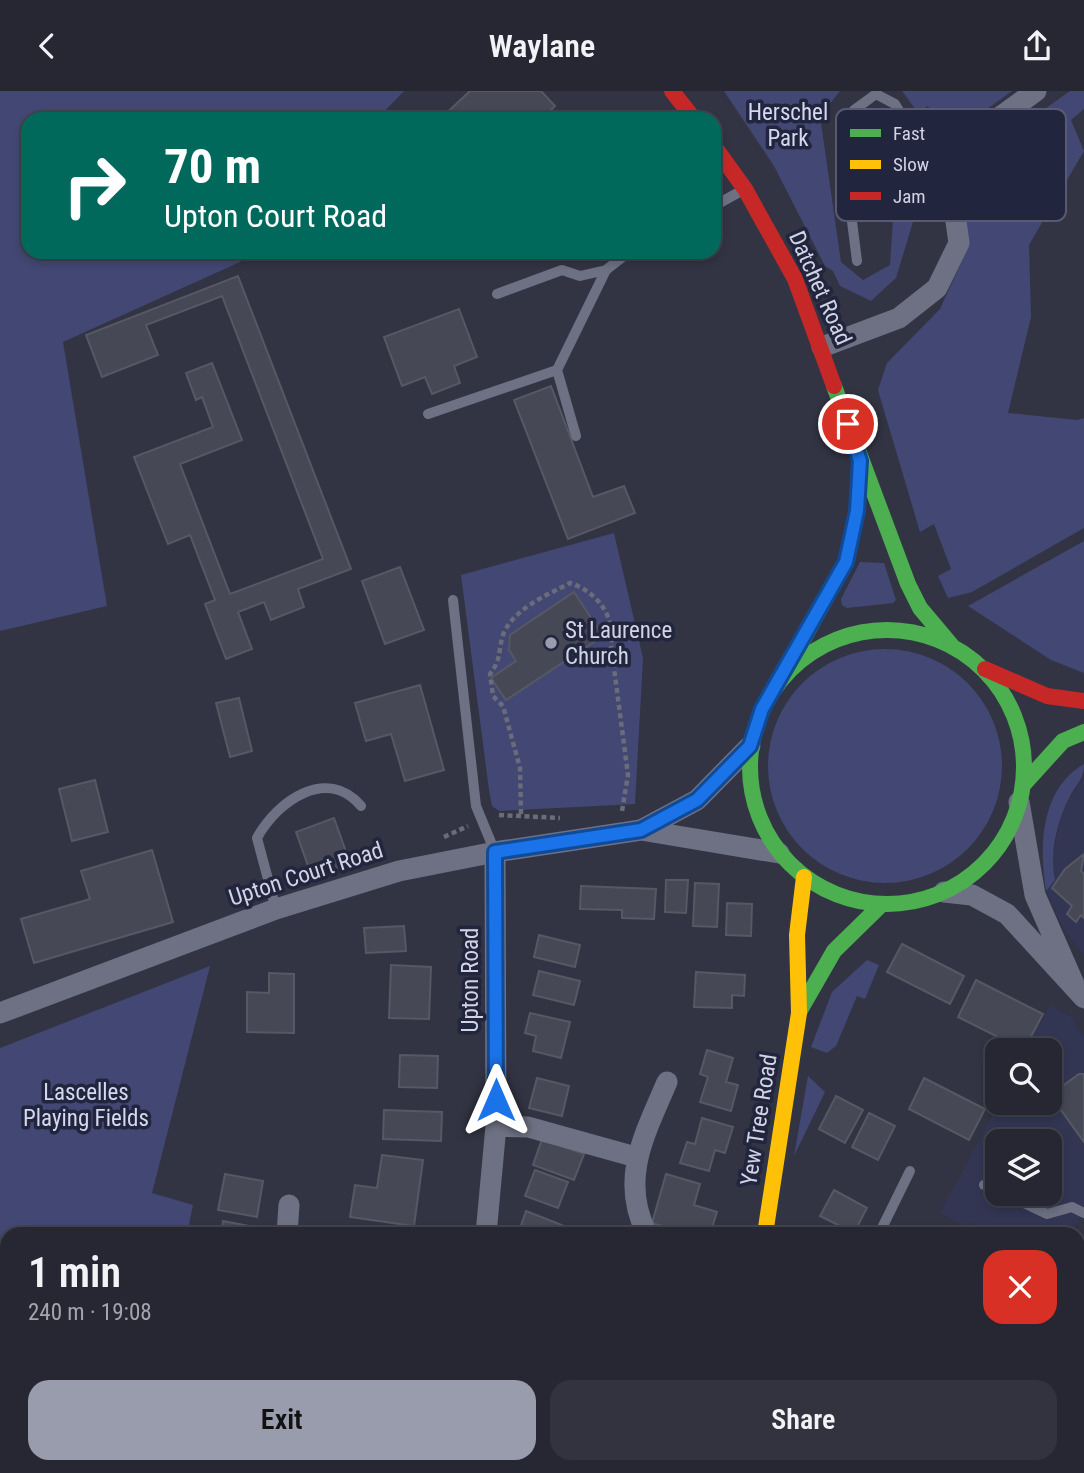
<!DOCTYPE html>
<html lang="en">
<head>
<meta charset="utf-8">
<style>
  body { margin:0; font-family:"Roboto Condensed",sans-serif; background:#32333e; color:#f1f3f6; height:100vh; display:flex; flex-direction:column; font-size:26px; white-space:nowrap }
  * { box-sizing:border-box; margin:0 }
  p { font-size:23px; color:#a4a5ac }
  .icon { flex:none; width:38px; height:38px; fill:none; stroke:currentColor; stroke-width:2; stroke-linecap:round; stroke-linejoin:round }
  .map { position:relative; flex:1; overflow:hidden }
  .details { position:absolute; left:0px; top:1136px; width:1085px; height:247px; display:flex; flex-direction:column; background:#262732; border-radius:21px 21px 0 0; box-shadow:0 4px 10px #0003,0 0 0 2px #42444d }
  .details>* { flex:none }
  .hud { position:absolute; left:21px; top:21px; width:700px; height:147px; border-radius:21px; box-shadow:0 4px 10px #0003,0 0 0 2px #42444d; background:#00695c; color:#fff; overflow:hidden }
  .controls { position:absolute; left:985px; top:947px; display:grid; gap:14px }
  .controls a { display:grid; place-items:center; width:77px; height:77px; border-radius:14px; background:#262732; box-shadow:0 4px 10px #0003,0 0 0 2px #42444d; font-size:35px }
  .pin { position:absolute; display:grid; place-items:center; width:60px; height:60px; color:#fff; margin:-30px; border:4px solid #fff; border-radius:50%; box-shadow:0 2px 7px #0007 }
  .me { position:absolute; width:77px; margin:-38px; rotate:0deg; stroke-linejoin:round; filter:drop-shadow(0 0 5px #0008) }
  .turn { display:flex; align-items:center; gap:24px; height:147px; padding:0 28px; font-size:32px }
  .turn .icon { width:91px; height:91px; stroke-width:2.5 }
  .turn b { display:block; font-size:49px; line-height:60px }
  .round { display:grid; place-items:center; flex:none; width:74px; height:74px; border-radius:21px; background:#32333e }
  .head { display:flex; align-items:center; justify-content:space-between; height:119px; padding:0 28px }
  h1 { font-size:42px; font-weight:600; line-height:52px }
  .button { display:flex; gap:14px; margin-top:auto; padding:14px 28px }
  .button a { flex:1; height:80px; border-radius:21px; background:#999cac; color:#111; font-size:28px; font-weight:600; line-height:80px; text-align:center }
  .button a+a { background:#32333e; color:#f1f3f6 }
  header { display:flex; justify-content:space-between; align-items:center; height:91px; padding:0 28px; background:#262732; font-size:32px; font-weight:600 }
  .map>svg:first-child { display:block }
  .built { fill:#323653; fill-rule:evenodd }
  .green { fill:#424873 }
  .building { fill:#464855; stroke:#565864; stroke-width:2 }
  .lines { fill:none; stroke-linecap:round; stroke-linejoin:round }
  .path { stroke:#6b6c7a; stroke-width:4.5; stroke-dasharray:5 3.5; stroke-linecap:butt }
  .lane { stroke:#6e7183; stroke-width:10 }
  .street { stroke:#6e7183; stroke-width:21 }
  .fast { stroke:#4caf50; stroke-width:16 }
  .slow { stroke:#ffc107; stroke-width:16 }
  .jam { stroke:#c62828; stroke-width:16 }
  .route-casing { stroke:#114b97; stroke-width:18 }
  .route { stroke:#1a73e8; stroke-width:12 }
  .poi-dot { fill:#999cac; stroke:#22253e; stroke-width:2.5 }
  .labels { text-anchor:middle; dominant-baseline:central; stroke-width:7; stroke-linejoin:round; paint-order:stroke }
  .park-label { font-size:23px; fill:#d5d9ef; stroke:#22253e }
  .street-label { font-size:23px; fill:#d1d4e5; stroke:#22253e }
  .poi-label { font-size:23px; fill:#d1d4e5; stroke:#22253e; text-anchor:start }
  .key { fill:#22253e; stroke:#575a70; stroke-width:2 }
  .key-label { font-size:19px; fill:#d1d4e5 }
</style>
</head>
<body>
<header><svg class="icon" aria-label="back" viewBox="0 0 24 24"><path d="M15 5l-7 7 7 7"/></svg>Waylane<svg class="icon" aria-label="share" viewBox="0 0 24 24"><path d="M12 15V3M7 8l5-5 5 5M5 13v7h14v-7"/></svg></header>
<div class="map">
<svg width="1084" height="1382" viewBox="0 0 1084 1382">
  <rect width="100%" height="100%" fill="#323443"/>
  <path class="built" d="M 1084,688 L 1084,865 L 1064,839 L 1046,800 L 1055,789 L 1051,771 L 1060,731 L 1068,709 Z
    M 1050,914 L 1076,929 L 1074,932 L 1084,946 L 1084,1121 L 1070,1143 L 993,1143 L 969,1131 L 966,1136 L 940,1122 L 999,1012 L 1050,1012 L 1050,959 L 1026,959 ZM 998,1050 L 1050,1050 L 1050,1102 L 998,1102 Z
    M 756,1376 L 994,1376 L 1004,1382 L 755,1382 Z"/>
  <path class="green" d="M 0,0 L 404,0 L 377,28 L 28,28 L 28,161 L 250,161 L 240,171 L 63,251 L 107,515 L 0,540 Z
    M 724,0 L 840,0 L 820,25 L 841,171 L 863,189 L 890,174 L 895,96 L 874,50 L 881,30 L 916,121 L 896,187 L 871,210 L 840,195 L 833,180 L 825,175 L 774,75 Z
    M 902,0 L 1012,0 L 947,47 L 928,15 L 918,22 Z
    M 1070,0 L 1084,0 L 1084,18 L 1071,29 L 1084,60 L 1029,154 L 1031,226 L 1008,322 L 1077,329 L 1084,327 L 1084,437 L 972,501 L 948,507 L 938,485 L 951,478 L 934,433 L 920,441 L 878,299 L 887,272 L 940,218 L 966,161 L 965,75 Z
    M 614,442 L 643,567 L 635,713 L 499,720 L 492,715 L 489,699 L 461,484 Z
    M 1084,450 L 1084,582 L 1051,569 L 968,515 Z
    M 860,471 L 884,472 L 896,509 L 893,512 L 847,517 L 842,514 L 841,508 Z
    M768 675a117 117 0 1 1 234 0a117 117 0 1 1-234 0Z
    M 1084,673 C 1084,689 1076,693 1069,707 C 1057,732 1049,762 1055,789 L 1046,800 C 1039,757 1040,698 1084,673 Z
    M 867,869 L 879,874 L 865,908 L 857,905 L 836,955 L 827,962 L 811,956 L 832,901 Z
    M 210,875 L 152,1102 L 193,1114 L 187,1143 L 7,1143 L 7,1376 L 136,1376 L 134,1382 L 0,1382 L 0,957 Z
    M 808,985 L 825,1001 L 794,1065 Z"/>
  <path class="building" d="M 470,0 L 541,0 L 555,15 L 542,28 L 440,28 Z
    M 238,185 L 351,478 L 298,498 L 304,516 L 271,529 L 264,511 L 238,521 L 252,558 L 226,568 L 205,513 L 215,509 L 190,444 L 168,453 L 134,366 L 213,336 L 202,306 L 196,309 L 186,282 L 212,272 L 242,349 L 180,373 L 230,503 L 323,468 L 222,205 L 146,234 L 158,264 L 102,286 L 86,244 Z
    M 459,218 L 477,266 L 454,275 L 460,292 L 432,303 L 425,286 L 402,295 L 384,246 Z
    M 551,295 L 593,406 L 624,395 L 635,422 L 568,448 L 514,309 Z
    M 400,476 L 424,539 L 385,553 L 362,490 Z
    M 574,501 L 603,545 L 506,609 L 491,587 L 516,570 L 509,559 L 510,544 Z
    M 420,594 L 444,679 L 405,690 L 391,643 L 366,650 L 355,612 Z
    M 239,607 L 252,660 L 230,666 L 216,612 Z
    M 95,689 L 108,741 L 72,750 L 59,698 Z
    M 334,727 L 350,772 L 312,786 L 296,741 Z
    M 152,759 L 173,831 L 34,872 L 21,828 L 90,808 L 81,780 Z
    M 1084,763 L 1081,780 L 1084,783 L 1084,827 L 1081,824 L 1076,831 L 1067,823 L 1072,815 L 1052,797 L 1065,778 Z
    M 666,789 L 688,789 L 686,822 L 665,821 Z
    M 695,792 L 719,793 L 717,836 L 693,835 Z
    M 581,795 L 656,798 L 654,828 L 622,827 L 622,819 L 580,818 Z
    M 727,812 L 752,813 L 751,845 L 726,844 Z
    M 404,835 L 406,860 L 366,862 L 364,837 Z
    M 539,844 L 580,854 L 575,876 L 534,866 Z
    M 902,853 L 964,885 L 950,913 L 887,881 Z
    M 391,874 L 431,876 L 429,928 L 389,927 Z
    M 539,880 L 580,890 L 574,914 L 533,904 Z
    M 696,881 L 745,884 L 744,905 L 732,904 L 732,917 L 694,916 Z
    M 269,882 L 294,883 L 294,942 L 247,941 L 247,901 L 269,902 Z
    M 976,889 L 1043,923 L 1024,959 L 958,926 Z
    M 530,922 L 570,931 L 561,967 L 533,960 L 536,945 L 525,942 Z
    M 707,959 L 733,967 L 726,991 L 738,994 L 731,1020 L 700,1011 L 708,986 L 700,983 Z
    M 400,964 L 438,965 L 437,997 L 399,996 Z
    M 1079,983 L 1084,983 L 1084,1051 L 1050,1004 Z
    M 537,987 L 569,995 L 562,1025 L 529,1017 Z
    M 924,987 L 985,1018 L 969,1049 L 909,1018 Z
    M 836,1005 L 863,1019 L 845,1052 L 819,1038 Z
    M 384,1019 L 442,1021 L 441,1050 L 383,1048 Z
    M 869,1022 L 895,1035 L 878,1069 L 852,1056 Z
    M 702,1027 L 733,1036 L 725,1062 L 715,1059 L 709,1080 L 680,1072 L 687,1051 L 695,1053 Z
    M 542,1048 L 584,1063 L 574,1089 L 533,1074 Z
    M 382,1064 L 423,1069 L 414,1135 L 350,1126 L 355,1094 L 377,1097 Z
    M 535,1079 L 568,1091 L 558,1117 L 525,1105 Z
    M 225,1083 L 263,1090 L 257,1126 L 218,1119 Z
    M 666,1083 L 700,1093 L 694,1114 L 717,1121 L 710,1143 L 692,1143 L 652,1132 Z
    M 834,1099 L 867,1117 L 854,1142 L 820,1125 Z
    M 526,1120 L 562,1134 L 559,1143 L 518,1143 Z
    M 223,1130 L 255,1136 L 254,1143 L 221,1143 Z
    M 473,1376 L 510,1376 L 508,1382 L 471,1382 Z"/>
  <g class="lines">
    <path class="path" d="M 521,723 L 520,677 L 503,615 L 493,605 L 490,583 C 501,568 498,564 502,547 C 510,519 547,504 570,492 C 596,500 616,525 611,554 L 628,684 L 622,720
      M 499,724 L 560,727
      M 444,746 L 468,735
      M 0,1199 L 7,1207
      M 132,1382 L 134,1376"/>
    <path class="lane" d="M 714,115 L 743,99
      M 857,170 L 843,59 L 854,19 L 876,3 L 895,13 L 926,64 L 951,71
      M 497,203 L 562,179 L 580,185 L 606,179
      M 428,323 L 557,279
      M 576,345 L 557,279 L 606,179 L 629,161
      M 453,509 L 476,715 L 495,761
      M 276,818 L 257,747 C 277,710 327,675 361,715
      M 984,1094 L 998,1100
      M 1003,1102 L 1047,1123 L 1072,1116 L 1084,1122
      M 879,1143 L 910,1080
      M 1078,1202 L 1084,1204
      M 1078,1359 L 1084,1353
      M 903,1382 L 908,1376"/>
    <path class="street" d="M 822,256 L 899,227 L 937,197 L 959,152 L 950,87 L 951,71 L 960,55 L 1036,0
      M 1019,711 L 1035,804 L 1074,893
      M 641,739 L 697,709 L 750,655
      M 944,801 L 972,804 L 1007,823 L 1084,907
      M 0,922 L 276,818 L 399,780 L 495,761 L 641,739 L 779,762
      M 496,1035 L 528,1036 L 636,1066
      M 287,1143 L 289,1114
      M 486,1143 L 496,1035 L 495,761
      M 647,1143 C 619,1088 645,1043 667,991
      M 417,1382 L 419,1376"/>
    <path class="fast" d="M 834,295 L 908,493 L 920,517 L 952,555
      M750 676a137 137 0 1 1 274 0a137 137 0 1 1-274 0Z
      M 783,585 L 846,471 L 857,420 L 860,375
      M 1023,694 L 1063,650 L 1084,641
      M 799,921 L 834,860 L 882,813
      M 733,1376 L 733,1382"/>
    <path class="slow" d="M 765,1143 L 799,922 L 797,844 L 804,786"/>
    <path class="jam" d="M 672,0 L 694,28
      M 714,55 L 745,98 L 795,188 L 834,295
      M 985,578 L 1047,605 L 1084,610"/>
  </g>
  <g class="lines">
    <g class="route-casing">
      <path id="route" d="M 496,1009 L 495,761 L 641,739 L 697,709 L 750,655 L 762,618 L 846,471 L 857,420 L 860,370 L 848,333"/>
    </g>
    <use href="#route" class="route"/>
  </g>
  <circle class="poi-dot" cx="551" cy="552" r="7"/>
  <g class="labels">
    <g class="park-label">
      <text x="788" y="21">Herschel<tspan x="788" dy="26">Park</tspan></text>
      <text x="86" y="1001">Lascelles<tspan x="86" dy="26">Playing Fields</tspan></text>
    </g>
    <g class="street-label">
      <text transform="translate(820 197) rotate(66)">Datchet Road</text>
      <text transform="translate(306 783) rotate(-18)">Upton Court Road</text>
      <text transform="translate(470 889) rotate(-90)">Upton Road</text>
      <text transform="translate(759 1029) rotate(-81)">Yew Tree Road</text>
    </g>
    <g class="poi-label">
      <text x="565" y="539">St Laurence<tspan x="565" dy="26">Church</tspan></text>
    </g>
  </g>
  <rect x="836" y="18" width="230" height="112" rx="10" class="key"/>
  <rect x="850" y="38" width="31" height="8" fill="#4caf50"/>
  <rect x="850" y="69" width="31" height="9" fill="#ffc107"/>
  <rect x="850" y="101" width="31" height="8" fill="#c62828"/>
  <g class="key-label">
    <text x="893" y="49">Fast</text>
    <text x="893" y="80">Slow</text>
    <text x="893" y="112">Jam</text>
  </g>
</svg>
<div class="controls">
<a><svg class="icon" aria-label="search" viewBox="0 0 24 24"><circle cx="10" cy="10" r="6"/><path d="M15 15l6 6"/></svg></a>
<a><svg class="icon" aria-label="layers" viewBox="0 0 24 24"><path d="M12 4l9 5-9 5-9-5zM3 14l9 5 9-5"/></svg></a>
</div>
<div class="pin" style="left:848px;top:333px;background:#d93025"><svg class="icon" aria-label="arrive" viewBox="0 0 24 24"><path d="M6 21V4h12l-3 4 3 4H6"/></svg></div>
<svg class="me" style="left:496px;top:1009px" viewBox="-20 -20 40 40"><path d="M0-17L14 15 0 8-14 15z" fill="#1a73e8" stroke="#fff" stroke-width="4"/></svg>
<div class="hud">
<div class="turn"><svg class="icon" aria-label="right" viewBox="0 0 24 24"><path d="M7 20v-9h11M14 6l5 5-5 5"/></svg><div><b>70 m</b>Upton Court Road</div></div>
</div>
<section class="details">
<div class="head"><div><h1>1 min</h1><p>240 m · 19:08</p></div><a class="round" style="background:#d93025;color:#fff"><svg class="icon" aria-label="close" viewBox="0 0 24 24"><path d="M6 6l12 12M18 6L6 18"/></svg></a></div>
<div class="button"><a>Exit</a><a>Share</a></div>
</section>
</div>
</body>
</html>
